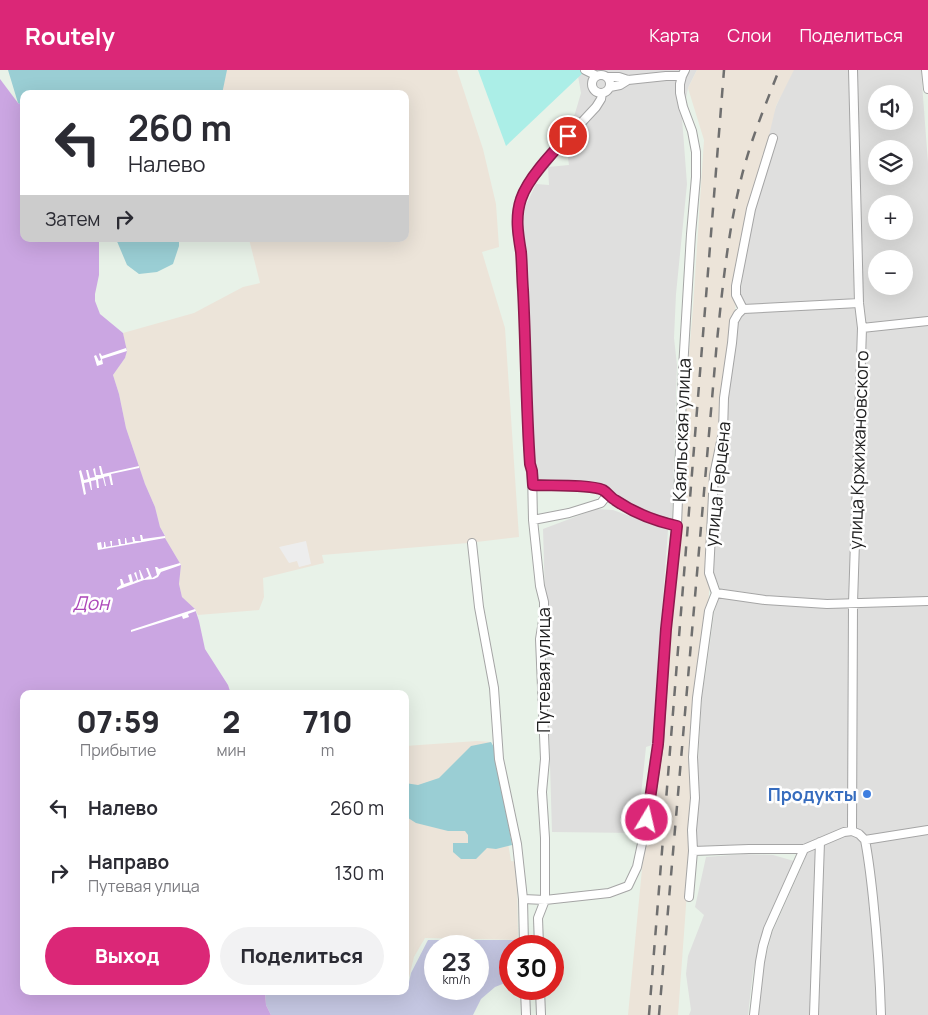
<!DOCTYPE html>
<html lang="ru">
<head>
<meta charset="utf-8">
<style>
  body { margin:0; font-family:Manrope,sans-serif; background:#f2f2f3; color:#2b2b33; height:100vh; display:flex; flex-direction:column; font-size:19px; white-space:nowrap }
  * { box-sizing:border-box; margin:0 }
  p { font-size:16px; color:#7c7c81 }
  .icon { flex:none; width:28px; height:28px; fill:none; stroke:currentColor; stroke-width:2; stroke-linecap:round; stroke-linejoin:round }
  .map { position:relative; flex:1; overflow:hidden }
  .side { position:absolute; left:20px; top:620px; width:389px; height:305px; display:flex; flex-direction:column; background:#fff; border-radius:10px; box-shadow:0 5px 20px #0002 }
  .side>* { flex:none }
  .top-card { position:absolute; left:20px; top:20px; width:389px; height:152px; border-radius:10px; box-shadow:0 5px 20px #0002; background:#fff; color:#2b2b33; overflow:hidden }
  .buttons { position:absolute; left:868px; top:15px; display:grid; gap:10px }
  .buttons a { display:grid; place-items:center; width:45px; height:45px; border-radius:50%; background:#fff; box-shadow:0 5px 20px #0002; font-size:25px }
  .speed { position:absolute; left:424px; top:865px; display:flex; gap:10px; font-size:25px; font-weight:700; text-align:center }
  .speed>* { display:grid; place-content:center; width:65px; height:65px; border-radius:50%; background:#fff; box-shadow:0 5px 20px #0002; line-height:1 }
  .speed small { font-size:12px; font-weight:400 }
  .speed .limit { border:8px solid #d22; background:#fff; color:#111 }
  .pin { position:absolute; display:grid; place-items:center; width:42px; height:42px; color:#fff; margin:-21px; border:2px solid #fff; border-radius:50%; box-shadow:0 1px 5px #0007 }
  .me { position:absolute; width:55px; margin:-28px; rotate:9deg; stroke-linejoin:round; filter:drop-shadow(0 0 4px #0008) }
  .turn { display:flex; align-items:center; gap:18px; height:105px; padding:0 25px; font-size:22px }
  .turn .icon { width:65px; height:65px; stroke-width:2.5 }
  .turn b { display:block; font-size:35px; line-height:42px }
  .then { display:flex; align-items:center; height:48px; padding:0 25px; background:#0003; gap:10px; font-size:19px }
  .eta { display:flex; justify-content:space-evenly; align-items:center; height:85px; text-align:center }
  .eta b { font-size:30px; font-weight:800; line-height:35px }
  .action { display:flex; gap:10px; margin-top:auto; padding:10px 25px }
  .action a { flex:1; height:58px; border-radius:30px; background:#db2777; color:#fff; font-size:20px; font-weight:800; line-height:58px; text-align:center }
  .action a+a { background:#f2f2f3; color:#2b2b33 }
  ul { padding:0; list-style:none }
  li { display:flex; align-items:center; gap:15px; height:65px; padding:0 25px }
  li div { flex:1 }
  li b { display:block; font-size:19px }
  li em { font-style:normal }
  header { display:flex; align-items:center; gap:30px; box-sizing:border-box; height:70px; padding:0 25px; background:#db2777; color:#fff }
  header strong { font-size:24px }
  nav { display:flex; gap:28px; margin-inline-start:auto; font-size:18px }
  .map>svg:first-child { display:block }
  .residential { fill:#dfdfde; fill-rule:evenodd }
  .industrial { fill:#ece4d9 }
  .grass { fill:#abeee7 }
  .forest { fill:#9aced4 }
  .wetland { fill:#c4c6e1; fill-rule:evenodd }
  .parking { fill:#ededed }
  .water { fill:#cba6e2 }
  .pier { fill:#fff }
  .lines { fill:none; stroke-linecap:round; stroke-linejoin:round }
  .minor-casing { stroke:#a5a5a5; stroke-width:10 }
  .minor { stroke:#fff; stroke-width:8 }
  .rail { stroke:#6f6f6f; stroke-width:2.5; stroke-dasharray:10 10; stroke-linecap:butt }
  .route-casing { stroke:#8e194d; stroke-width:12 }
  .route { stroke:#db2777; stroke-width:9 }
  .shop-dot { fill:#3f7fe0; stroke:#fff; stroke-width:2 }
  .labels { text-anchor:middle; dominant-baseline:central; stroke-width:5; stroke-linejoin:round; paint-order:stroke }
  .street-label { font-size:18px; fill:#212121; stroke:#fff }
  .shop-label { font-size:18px; font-weight:bold; fill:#366cbe; stroke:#fff; text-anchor:end }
  .water-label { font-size:19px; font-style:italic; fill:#ac46b9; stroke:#fff }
</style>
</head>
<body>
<header>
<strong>Routely</strong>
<nav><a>Карта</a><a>Слои</a><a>Поделиться</a></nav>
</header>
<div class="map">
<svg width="928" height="945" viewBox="0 0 928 945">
  <rect width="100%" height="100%" fill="#e8f2e8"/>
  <path class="residential" d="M 574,0 L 697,0 L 688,18 L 682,48 L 687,114 L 676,224 L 674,268 L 677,295 L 672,450 L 665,451 L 627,434 L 607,419 L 535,413 L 522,166 L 525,137 L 536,114 L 549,115 L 548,97 L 569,95 L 566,74 L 581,23 L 578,6 Z
    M 792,0 L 921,0 L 928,93 L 928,945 L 756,945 L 760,910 L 772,863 L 805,789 L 801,776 L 752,775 L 696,776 L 694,758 L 702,624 L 706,602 L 714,543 L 721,520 L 713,502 L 711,478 L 713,431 L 740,224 L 753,138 L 770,50 ZM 876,24 L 904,24 L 904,51 L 876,51 ZM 876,79 L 904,79 L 904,106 L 876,106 ZM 876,134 L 904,134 L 904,161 L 876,161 ZM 876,189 L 904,189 L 904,216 L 876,216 Z
    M 596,439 L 613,440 L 668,460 L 652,675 L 646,677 L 637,763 L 552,762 L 543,459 Z
    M 744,784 L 773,785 L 794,791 L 763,862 L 753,902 L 748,945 L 689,945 L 691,940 L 686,904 L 688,886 L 704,845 L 695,837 L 706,787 Z"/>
  <path class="industrial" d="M 209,0 L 457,0 L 483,79 L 496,134 L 499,177 L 482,182 L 505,258 L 519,467 L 468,473 L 322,485 L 324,493 L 263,508 L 264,527 L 259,540 L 198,545 L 195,539 L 182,527 L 179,514 L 181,495 L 165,468 L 165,465 L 160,457 L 155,437 L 145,414 L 126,358 L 119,324 L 113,305 L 125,288 L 127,281 L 123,263 L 194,243 L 243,217 L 260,213 L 249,169 L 405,169 L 405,24 L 215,24 Z
    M 697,0 L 794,0 L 776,36 L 741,184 L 718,400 L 678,945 L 628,945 L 644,778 L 664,619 L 677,425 L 693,238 L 704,70 L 688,18 Z
    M 477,671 L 491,672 L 511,791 L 517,792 L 518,870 L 425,868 L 414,887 L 407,916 L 405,916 L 405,676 Z"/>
  <path class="grass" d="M 478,0 L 584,0 L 585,1 L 506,76 Z"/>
  <path class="forest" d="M 8,0 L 227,0 L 222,24 L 24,24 L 24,36 L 18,33 Z
    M 116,169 L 179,169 L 179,176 L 173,194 L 157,202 L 139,204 L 127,195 Z
    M 491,672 L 496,681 L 512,775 L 496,779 L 487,778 L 476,789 L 461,789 L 453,782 L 453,773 L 468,773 L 468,765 L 465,761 L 448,761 L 416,753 L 405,746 L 405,713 L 418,715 L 439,708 L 471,676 Z"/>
  <path class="wetland" d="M 428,870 L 521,870 L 521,876 L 510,876 L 510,911 L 495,917 L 481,929 L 473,945 L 271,945 L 266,935 L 265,921 L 405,921 L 405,917 L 408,917 L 411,903 ZM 435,876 L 478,876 L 478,919 L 435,919 Z"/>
  <path class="parking" d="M 306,471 L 311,494 L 299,497 L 297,491 L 289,493 L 279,477 Z"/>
  <path class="water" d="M 0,9 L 18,33 L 24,36 L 24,169 L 99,169 L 99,205 L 95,224 L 95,231 L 100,244 L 123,263 L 127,281 L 125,288 L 113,305 L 119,324 L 126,358 L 145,414 L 155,437 L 160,457 L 165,466 L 165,468 L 181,495 L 179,514 L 182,527 L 195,539 L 199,551 L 205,579 L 228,615 L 231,624 L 24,624 L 24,921 L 265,921 L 266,935 L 271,945 L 0,945 Z"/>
  <path class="pier" d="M 126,278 L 127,281 L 102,289 L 103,294 L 97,296 L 94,286 L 96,285 L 99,291 L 101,290 L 99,284 L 100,283 L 102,286 Z
    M 99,396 L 101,396 L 103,404 L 139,396 L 139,398 L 111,404 L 113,415 L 111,415 L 109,406 L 104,407 L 106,416 L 105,416 L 103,408 L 98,409 L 99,418 L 97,418 L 96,410 L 91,411 L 92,420 L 91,420 L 89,412 L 84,413 L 86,424 L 84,425 L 79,401 L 81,400 L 84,410 L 88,409 L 86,400 L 88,400 L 90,408 L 95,407 L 93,399 L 95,398 L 96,405 L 101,405 Z
    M 140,465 L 142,465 L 143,469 L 165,466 L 165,468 L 98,480 L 97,473 L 101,472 L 102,478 L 104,477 L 104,472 L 105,472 L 106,477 L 111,476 L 110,471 L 112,471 L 112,476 L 119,475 L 118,469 L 120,469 L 121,474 L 125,474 L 125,468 L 126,468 L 127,473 L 133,472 L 132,467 L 134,467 L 135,471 L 141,471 Z
    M 180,493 L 181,495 L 161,502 L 158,507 L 154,509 L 144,510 L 117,520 L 117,518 L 121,515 L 120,509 L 122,509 L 124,514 L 130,512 L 128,505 L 131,504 L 133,512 L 137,510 L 134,503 L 136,502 L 138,510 L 141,509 L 139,500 L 140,500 L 144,509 L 149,506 L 146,498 L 148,498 L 152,508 L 157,505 L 155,497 L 157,497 L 159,499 Z
    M 195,539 L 196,541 L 188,544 L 189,547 L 183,549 L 182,546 L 131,562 L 131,560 Z"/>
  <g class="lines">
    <g class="minor-casing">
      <path id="minor" d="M 585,0 L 597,6
        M 926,0 L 928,19
        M592 14a9 9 0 1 1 18 0a9 9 0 1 1-18 0Z
        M 607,7 L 619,7 L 628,10 L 666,6 L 682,6 L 685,0
        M 610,17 L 620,15 L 628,10
        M 743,239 L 859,233
        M 862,258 L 928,251
        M 533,415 C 550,416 589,414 603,420 C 608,423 611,427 615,430 C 634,443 655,451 677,455
        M 533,450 L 569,443 L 601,433 L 608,424
        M 472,473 L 479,537 L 494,618 L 499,689 L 517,774 L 523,829 L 524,876
        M 716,523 L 765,530 L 827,534 L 928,531
        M 852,761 L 853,533 L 862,258 L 859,233 L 853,0
        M 865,770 C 869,790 871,809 873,828 C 877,867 880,906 881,945
        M 693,781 L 749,779 L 804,779 L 844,762 L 852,761 L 859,764 L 865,770 L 928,760
        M 689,827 L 693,781 L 692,760 L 695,728 L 693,687 L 697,628 L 709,541 L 716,523 L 709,503 L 714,405 L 723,362 L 724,328 L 732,273 L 734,251 L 738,244 L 743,239 L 736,225 L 736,216 L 751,139 L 773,68
        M 523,829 L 545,830 L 609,823 L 628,816 L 637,797 L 647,750 L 659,674 L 666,559 L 677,455 L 683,299 L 691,164 L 696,107 L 696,82 L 692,61 L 683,37 L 680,23 L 680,14 L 682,6
        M 539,876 L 538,848 L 545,830 L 545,768 L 542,722 L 545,689 L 540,569 L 544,545 L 544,532 L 540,516 L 533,450 L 532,401 L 530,394 L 528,373 L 523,219 L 521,184 L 517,160 L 517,144 L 521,128 L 529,113 L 555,81 L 596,37 L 601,29 L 602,23
        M 525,919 L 526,945
        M 540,919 L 541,945
        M 754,945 L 760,892 L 763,876 L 768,859 L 804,779
        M 814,945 L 820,772"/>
    </g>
    <use href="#minor" class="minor"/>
    <path class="rail" d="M 649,945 L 724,0
      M 659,945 L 717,271 C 723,212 729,151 745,94 C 754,62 767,31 779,0"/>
  </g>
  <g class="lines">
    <g class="route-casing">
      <path id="route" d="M 568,66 C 553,82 528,108 521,129 C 515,147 518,164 521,182 C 522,194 522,207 523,220 C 526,278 526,336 530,394 L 532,401 L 533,415 C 550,416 589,414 603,420 C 608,423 611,428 615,430 C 634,443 655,451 677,456 L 666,559 L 658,674 L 647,750"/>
    </g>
    <use href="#route" class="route"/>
  </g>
  <circle class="shop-dot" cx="867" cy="724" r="5"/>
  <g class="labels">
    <g class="street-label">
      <text transform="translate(681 360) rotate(-88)">Каяльская улица</text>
      <text transform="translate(858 380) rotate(-88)">улица Кржижановского</text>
      <text transform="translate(717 414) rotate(-84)">улица Герцена</text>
      <text transform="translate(543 600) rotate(-90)">Путевая улица</text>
    </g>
    <g class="shop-label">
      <text x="857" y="724">Продукты</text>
    </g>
    <g class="water-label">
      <text x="91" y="533">Дон</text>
    </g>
  </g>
</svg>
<div class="buttons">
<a><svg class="icon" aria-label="sound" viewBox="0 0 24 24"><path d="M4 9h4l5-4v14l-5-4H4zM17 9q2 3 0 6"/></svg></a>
<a><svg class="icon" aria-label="layers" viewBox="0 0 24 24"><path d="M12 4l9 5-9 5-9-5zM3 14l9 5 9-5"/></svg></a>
<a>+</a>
<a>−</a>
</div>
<div class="speed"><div>23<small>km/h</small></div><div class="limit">30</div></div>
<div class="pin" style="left:568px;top:66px;background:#d93025"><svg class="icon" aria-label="arrive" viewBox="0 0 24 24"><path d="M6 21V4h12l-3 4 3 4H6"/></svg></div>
<svg class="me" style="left:647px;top:750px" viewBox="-20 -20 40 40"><circle r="17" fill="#db2777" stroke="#fff" stroke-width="3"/><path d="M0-11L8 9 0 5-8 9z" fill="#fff"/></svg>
<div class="top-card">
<div class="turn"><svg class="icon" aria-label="left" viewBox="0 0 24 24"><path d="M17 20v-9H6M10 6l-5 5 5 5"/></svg><div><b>260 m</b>Налево</div></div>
<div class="then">Затем<svg class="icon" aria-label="right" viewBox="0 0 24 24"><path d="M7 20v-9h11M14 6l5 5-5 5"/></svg></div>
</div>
<section class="side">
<div class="eta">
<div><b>07:59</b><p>Прибытие</p></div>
<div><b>2</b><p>мин</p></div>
<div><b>710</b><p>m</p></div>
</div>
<ul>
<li><svg class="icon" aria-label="left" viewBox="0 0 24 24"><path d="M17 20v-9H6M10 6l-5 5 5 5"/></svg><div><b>Налево</b></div><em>260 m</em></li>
<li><svg class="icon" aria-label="right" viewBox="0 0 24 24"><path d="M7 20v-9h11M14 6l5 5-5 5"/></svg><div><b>Направо</b><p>Путевая улица</p></div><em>130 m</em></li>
</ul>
<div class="action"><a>Выход</a><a>Поделиться</a></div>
</section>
</div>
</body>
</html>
